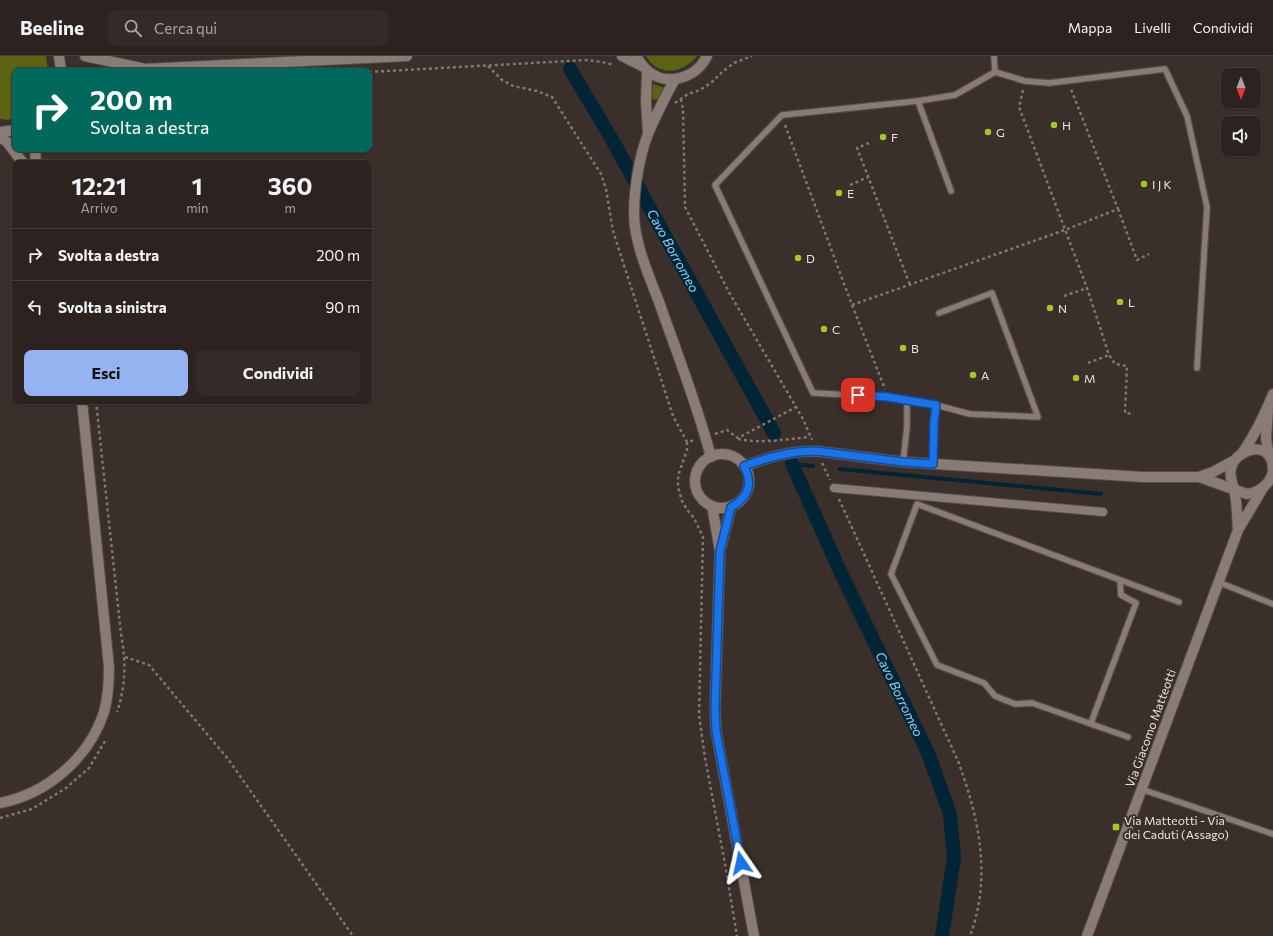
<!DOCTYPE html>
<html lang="it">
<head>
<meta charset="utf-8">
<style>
  body { margin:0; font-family:Commissioner,sans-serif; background:#342b29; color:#f1f3f6; height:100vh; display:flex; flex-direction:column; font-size:15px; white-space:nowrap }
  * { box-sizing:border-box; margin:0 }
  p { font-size:13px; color:#a6a4a5 }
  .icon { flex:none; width:22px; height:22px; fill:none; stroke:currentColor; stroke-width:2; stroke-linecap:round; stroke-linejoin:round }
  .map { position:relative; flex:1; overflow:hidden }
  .side { position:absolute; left:12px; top:104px; width:360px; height:244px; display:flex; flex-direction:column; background:#2c2320; border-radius:8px; box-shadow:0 1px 3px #0004,0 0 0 1px #48403e }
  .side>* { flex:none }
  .guide { position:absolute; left:12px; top:12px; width:360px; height:84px; border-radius:8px; box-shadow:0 1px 3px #0004,0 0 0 1px #48403e; background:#00695c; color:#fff; overflow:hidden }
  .needle { width:26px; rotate:180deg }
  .fabs { position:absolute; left:1221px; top:12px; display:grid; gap:8px }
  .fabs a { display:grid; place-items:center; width:40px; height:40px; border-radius:8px; background:#2c2320; box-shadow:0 1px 3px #0004,0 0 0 1px #48403e; font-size:20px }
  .pin { position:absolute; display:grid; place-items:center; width:34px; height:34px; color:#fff; margin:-17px; border-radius:8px; box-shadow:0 2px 6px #0006 }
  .me { position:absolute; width:44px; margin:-22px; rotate:349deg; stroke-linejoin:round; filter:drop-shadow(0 0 3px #0008) }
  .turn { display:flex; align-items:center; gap:14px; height:84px; padding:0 12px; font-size:18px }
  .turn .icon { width:52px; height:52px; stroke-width:2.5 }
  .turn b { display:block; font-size:28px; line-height:34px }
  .eta { display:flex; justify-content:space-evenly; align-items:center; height:68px; text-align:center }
  .eta b { font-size:24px; font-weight:700; line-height:28px }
  .button { display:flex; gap:8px; margin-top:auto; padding:8px 12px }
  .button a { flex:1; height:46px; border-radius:8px; background:#95b2f1; color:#111; font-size:16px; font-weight:700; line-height:46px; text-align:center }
  .button a+a { background:#342b29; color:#f1f3f6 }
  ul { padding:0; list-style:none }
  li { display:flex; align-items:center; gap:12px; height:52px; padding:0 12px; border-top:1px solid #48403e }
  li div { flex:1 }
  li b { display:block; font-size:15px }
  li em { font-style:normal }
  header { display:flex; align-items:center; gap:24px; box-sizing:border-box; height:56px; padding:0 20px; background:#2c2320; border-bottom:1px solid #48403e }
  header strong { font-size:19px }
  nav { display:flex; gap:22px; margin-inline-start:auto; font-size:14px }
  .search { width:280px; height:36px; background:#342b29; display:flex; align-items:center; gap:10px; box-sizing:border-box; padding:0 14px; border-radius:8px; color:#a6a4a5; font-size:15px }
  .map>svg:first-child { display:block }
  .green { fill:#5b6212 }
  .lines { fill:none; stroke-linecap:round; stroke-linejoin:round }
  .stream { stroke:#022536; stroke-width:4 }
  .canal { stroke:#022536; stroke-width:14 }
  .service-casing { stroke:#554c47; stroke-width:8 }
  .pedestrian-casing { stroke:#554c47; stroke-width:10 }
  .minor-casing { stroke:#554c47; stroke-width:12 }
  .secondary-casing { stroke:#554c47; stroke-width:12 }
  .path { stroke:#807772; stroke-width:2.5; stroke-dasharray:3 3; stroke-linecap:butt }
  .service { stroke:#897b75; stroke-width:5.5 }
  .pedestrian { stroke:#897b75; stroke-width:8 }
  .minor { stroke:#897b75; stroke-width:10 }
  .secondary { stroke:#897b75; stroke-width:10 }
  .route-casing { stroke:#114b97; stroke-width:10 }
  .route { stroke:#1a73e8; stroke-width:7 }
  .poi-dot { fill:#a4c824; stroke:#3a2f2a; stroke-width:1.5 }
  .labels { text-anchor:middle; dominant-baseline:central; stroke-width:4; stroke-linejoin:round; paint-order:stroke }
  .poi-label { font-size:12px; fill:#e9e2de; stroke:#3a2f2a; text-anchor:start }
  .street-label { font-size:12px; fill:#e9e2de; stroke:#3a2f2a }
  .water-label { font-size:13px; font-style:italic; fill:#8bd4fe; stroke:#3a2f2a }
</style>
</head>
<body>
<header>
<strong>Beeline</strong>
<div class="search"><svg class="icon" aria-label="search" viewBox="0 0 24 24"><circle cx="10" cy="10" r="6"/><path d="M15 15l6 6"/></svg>Cerca qui</div>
<nav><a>Mappa</a><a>Livelli</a><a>Condividi</a></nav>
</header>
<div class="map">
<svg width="1273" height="880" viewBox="0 0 1273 880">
  <rect width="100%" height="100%" fill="#3a2f2a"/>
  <path class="green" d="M 0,0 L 46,0 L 48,15 L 15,15 L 15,61 L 8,64 L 0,63 Z
    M 646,0 L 697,0 C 684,17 658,22 646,0 Z
    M 653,28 L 665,32 L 658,44 L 652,43 Z"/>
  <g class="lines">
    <path class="stream" d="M 792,408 L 813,410
      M 840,413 L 1101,438"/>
    <g class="canal">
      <path id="s1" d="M 570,13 L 610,80 L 774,377"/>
      <path id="s2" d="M 792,408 L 840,515 L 928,697 L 950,758 L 954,802 L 942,880"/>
    </g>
    <g class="service-casing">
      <path id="service" d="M 994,0 L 995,16 L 1025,25 L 1049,27 L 1165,13 L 1187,60 L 1207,151 L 1197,312
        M 951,135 L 918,45 L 955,39 L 995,16
        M 907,344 L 936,349 L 934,366 L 933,408
        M 936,349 L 970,358 L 1038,361 L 992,237 L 939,257
        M 903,406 L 907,371 L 907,344 L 888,341 L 813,337 L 715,129 L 782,59 L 918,45
        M 1218,526 L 1273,548
        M 1091,667 L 1136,547 L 1121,539 L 1120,524
        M 1128,681 L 1032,647 L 1015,648 L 995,640 L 984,627 L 937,609 L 891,518 L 917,448 L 1179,546
        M 1141,733 L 1273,778"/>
    </g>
    <g class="pedestrian-casing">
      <path id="pedestrian" d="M 834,432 L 1103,456"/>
    </g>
    <g class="minor-casing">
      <path id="minor" d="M 647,15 L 646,46 L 648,77
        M 675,23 C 665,41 656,59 648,78 C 639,101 634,133 634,158 C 634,186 649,220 659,246 C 677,297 697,348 711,401
        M 0,81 L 7,86 L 23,107
        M 35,93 L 36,107
        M 1268,354 L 1266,383 L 1269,399
        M 1243,396 C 1255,378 1265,358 1273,338
        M695 425a27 27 0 1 1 54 0a27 27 0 1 1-54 0Z
        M 745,410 C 769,401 790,395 816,395 L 903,406 L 1143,421 L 1199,421 L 1247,438 C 1260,436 1269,429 1273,416
        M 1199,421 L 1213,416 L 1235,404
        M 712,450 L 720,495 L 715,653 L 716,675 L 754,880
        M 1238,474 C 1237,460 1237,446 1234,433 C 1232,425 1229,420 1231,412 C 1235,395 1263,385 1271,403 C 1273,407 1273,412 1273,416
        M 721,491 L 731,451
        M 0,747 C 47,738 89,702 104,656 C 108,642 109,626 109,611 L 82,345
        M 1087,880 L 1238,474 L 1263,432"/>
    </g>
    <g class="secondary-casing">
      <path id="secondary" d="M 59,0 L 61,15
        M 85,0 L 141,12
        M 622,0 L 642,10
        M 636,0 C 640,6 643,11 648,15 C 667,31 697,22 707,0
        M 132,15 L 143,13 L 407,0
        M 0,76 L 15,74"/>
    </g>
    <path class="path" d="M 488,10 L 502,24 L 513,30 L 537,35 L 552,41 L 601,118 L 606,133 L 613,175 L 620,197 L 673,360 L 687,386 L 695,384
      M 369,16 L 586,4 L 602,6 L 614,9
      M 1023,34 L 1019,51 L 1087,232 L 1109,299 L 1115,308 L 1127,310 L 1125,357 L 1134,358
      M 681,43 L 683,53 L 685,151 L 730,238 L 803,363 L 812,384
      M 675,47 L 688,38 L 700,34 L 712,26 L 722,16 L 734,7 L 752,0
      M 785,69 L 852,249 L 1065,174 L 1118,153 L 1071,33
      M 869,87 L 857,92 L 910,229
      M 850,129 L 868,121
      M 1118,153 L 1137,204 L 1149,198
      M 1064,240 L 1087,232
      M 852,249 L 885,333
      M 1088,307 L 1109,299
      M 96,345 L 121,578 C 126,606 126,629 117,656
      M 715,378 L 727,374 L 738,382 L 796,351
      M 738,383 C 762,388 786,383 810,381
      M 687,386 L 687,394 L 678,420 L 678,431 L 682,445 L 688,455 L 694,462 L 703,481 L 699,659 L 705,702 L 725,808 L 737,880
      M 822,407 L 830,424
      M 839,443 L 958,705 C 979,762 992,821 970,880
      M 125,601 L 149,609 L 228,703 L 353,880
      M 0,762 L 32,753 L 66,732 L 89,712 L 105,685"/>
    <use href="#service" class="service"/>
    <use href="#pedestrian" class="pedestrian"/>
    <use href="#minor" class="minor"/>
    <use href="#secondary" class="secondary"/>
  </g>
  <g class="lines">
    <g class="route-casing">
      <path id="route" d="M 741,807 L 716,675 L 715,652 L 720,495 L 731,451 C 749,441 753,428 744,410 C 769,401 791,395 816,395 L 903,406 L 933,408 L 934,366 L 936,349 L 888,341 L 858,339"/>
    </g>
    <use href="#route" class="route"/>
  </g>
  <g class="poi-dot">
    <circle cx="1054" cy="69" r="4"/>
    <circle cx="988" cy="76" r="4"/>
    <circle cx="883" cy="81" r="4"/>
    <circle cx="1144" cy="128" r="4"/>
    <circle cx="839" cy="137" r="4"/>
    <circle cx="798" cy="202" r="4"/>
    <circle cx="1120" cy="246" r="4"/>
    <circle cx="1050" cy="252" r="4"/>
    <circle cx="824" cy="273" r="4"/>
    <circle cx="903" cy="292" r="4"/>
    <circle cx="973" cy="319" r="4"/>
    <circle cx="1076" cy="322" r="4"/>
    <rect x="1112" y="767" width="8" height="8" rx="2"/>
  </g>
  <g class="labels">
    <g class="poi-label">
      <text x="1062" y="69">H</text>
      <text x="996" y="76">G</text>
      <text x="891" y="81">F</text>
      <text x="1152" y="128">I J K</text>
      <text x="847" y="137">E</text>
      <text x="806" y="202">D</text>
      <text x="1128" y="246">L</text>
      <text x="1058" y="252">N</text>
      <text x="832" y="273">C</text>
      <text x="911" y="292">B</text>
      <text x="981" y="319">A</text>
      <text x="1084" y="322">M</text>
      <text x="1124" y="764">Via Matteotti - Via<tspan x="1124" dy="14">dei Caduti (Assago)</tspan></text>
    </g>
    <g class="street-label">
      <text transform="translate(1150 672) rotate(-70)">Via Giacomo Matteotti</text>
    </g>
    <g class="water-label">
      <text stroke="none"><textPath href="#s1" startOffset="209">Cavo Borromeo</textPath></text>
      <text stroke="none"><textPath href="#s2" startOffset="254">Cavo Borromeo</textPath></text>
    </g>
  </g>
</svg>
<div class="fabs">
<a><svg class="needle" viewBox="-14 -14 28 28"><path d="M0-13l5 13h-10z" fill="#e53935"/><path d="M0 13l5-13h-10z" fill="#a6a4a5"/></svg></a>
<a><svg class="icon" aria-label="sound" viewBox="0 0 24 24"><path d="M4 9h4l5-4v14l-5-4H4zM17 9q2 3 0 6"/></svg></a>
</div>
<div class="pin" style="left:858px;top:339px;background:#d93025"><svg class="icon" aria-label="arrive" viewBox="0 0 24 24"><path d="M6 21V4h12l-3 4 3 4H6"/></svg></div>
<svg class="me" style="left:741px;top:807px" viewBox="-20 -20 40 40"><path d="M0-17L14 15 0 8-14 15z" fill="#1a73e8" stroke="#fff" stroke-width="4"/></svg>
<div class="guide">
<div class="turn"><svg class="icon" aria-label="right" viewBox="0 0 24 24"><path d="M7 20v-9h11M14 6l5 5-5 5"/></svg><div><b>200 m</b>Svolta a destra</div></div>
</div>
<section class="side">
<div class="eta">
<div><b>12:21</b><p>Arrivo</p></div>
<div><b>1</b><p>min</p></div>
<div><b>360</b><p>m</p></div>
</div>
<ul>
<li><svg class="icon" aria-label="right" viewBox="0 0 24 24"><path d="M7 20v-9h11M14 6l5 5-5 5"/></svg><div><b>Svolta a destra</b></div><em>200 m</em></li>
<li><svg class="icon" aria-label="left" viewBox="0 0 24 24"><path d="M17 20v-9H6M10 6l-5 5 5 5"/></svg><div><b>Svolta a sinistra</b></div><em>90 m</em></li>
</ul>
<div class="button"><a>Esci</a><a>Condividi</a></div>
</section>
</div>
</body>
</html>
